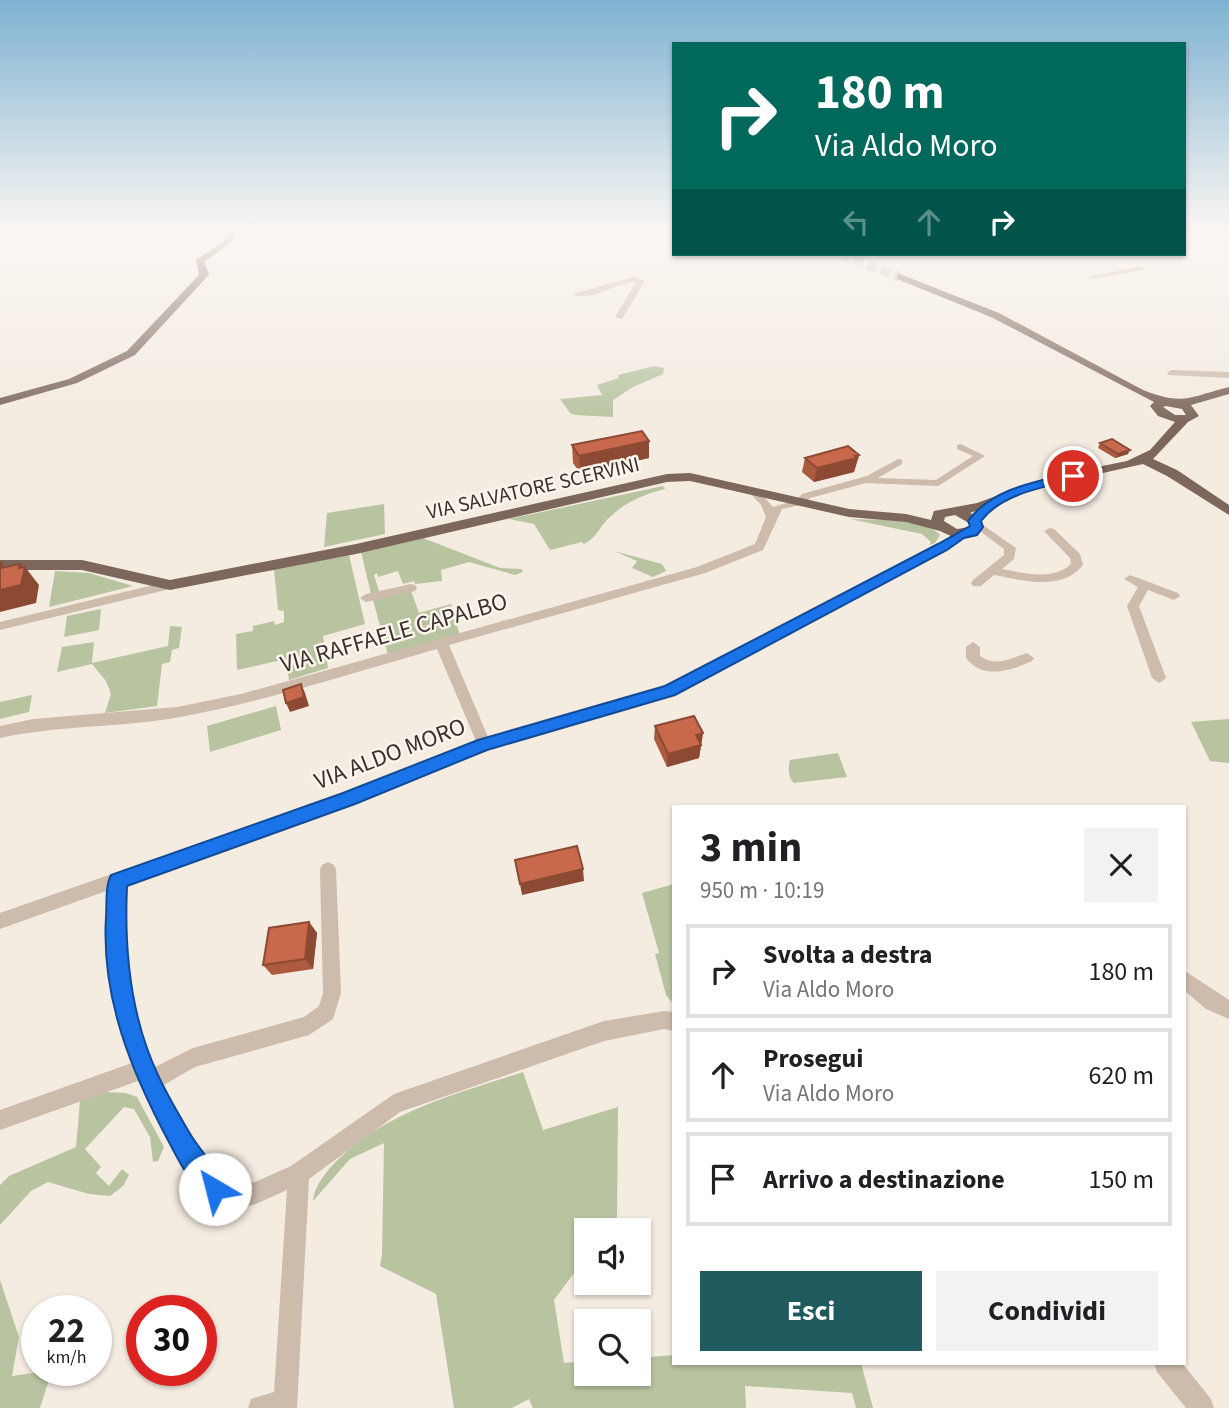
<!DOCTYPE html>
<html lang="it">
<head>
<meta charset="utf-8">
<style>
  body { margin:0; font-family:"Source Sans 3",sans-serif; background:#f2f2f2; color:#202124; height:100vh; display:flex; flex-direction:column; font-size:26px; white-space:nowrap }
  * { box-sizing:border-box; margin:0 }
  p { font-size:23px; color:#757577 }
  .icon { flex:none; width:38px; height:38px; fill:none; stroke:currentColor; stroke-width:2; stroke-linecap:round; stroke-linejoin:round }
  .map { position:relative; flex:1; overflow:hidden }
  .panel { position:absolute; left:672px; top:805px; width:514px; height:560px; display:flex; flex-direction:column; background:#fff; border-radius:0px; box-shadow:0 2px 5px #0004 }
  .panel>* { flex:none }
  .guide { position:absolute; left:672px; top:42px; width:514px; height:214px; border-radius:0px; box-shadow:0 2px 5px #0004; background:#00695c; color:#fff; overflow:hidden }
  .tools { position:absolute; left:574px; top:1218px; display:grid; gap:14px }
  .tools a { display:grid; place-items:center; width:77px; height:77px; border-radius:0px; background:#fff; box-shadow:0 2px 5px #0004; font-size:35px }
  .speed { position:absolute; left:21px; top:1295px; display:flex; gap:14px; font-size:35px; font-weight:700; text-align:center }
  .speed>* { display:grid; place-content:center; width:91px; height:91px; border-radius:50%; background:#fff; box-shadow:0 2px 5px #0004; line-height:1 }
  .speed small { font-size:18px; font-weight:400 }
  .speed .limit { border:10px solid #d22; background:#fff; color:#111 }
  .pin { position:absolute; display:grid; place-items:center; width:60px; height:60px; color:#fff; margin:-30px; border:4px solid #fff; border-radius:50%; box-shadow:0 2px 7px #0007 }
  .me { position:absolute; width:77px; margin:-38px; rotate:323deg; stroke-linejoin:round; filter:drop-shadow(0 0 5px #0008) }
  .turn { display:flex; align-items:center; gap:24px; height:147px; padding:0 28px; font-size:32px }
  .turn .icon { width:91px; height:91px; stroke-width:2.5 }
  .turn b { display:block; font-size:49px; line-height:60px }
  .lanes { display:flex; align-items:center; height:66px; padding:0 28px; background:#0003; justify-content:center; gap:35px; direction:ltr }
  .lanes .off { opacity:.35 }
  .round { display:grid; place-items:center; flex:none; width:74px; height:74px; border-radius:0px; background:#f2f2f2 }
  .summary { display:flex; align-items:center; justify-content:space-between; height:119px; padding:0 28px }
  h1 { font-size:42px; font-weight:700; line-height:52px }
  .action { display:flex; gap:14px; margin-top:auto; padding:14px 28px }
  .action a { flex:1; height:80px; border-radius:0px; background:#1f5a5e; color:#fff; font-size:28px; font-weight:700; line-height:80px; text-align:center }
  .action a+a { background:#f2f2f2; color:#202124 }
  ul { padding:0; list-style:none }
  li { display:flex; align-items:center; gap:21px; height:94px; margin:0 14px 10px; padding:0 14px; border:4px solid #e0e0e0; border-radius:0px }
  li div { flex:1 }
  li b { display:block; font-size:26px }
  li em { font-style:normal }
  .map>svg:first-child { display:block }
  .green { fill:#b8c4a0 }
  .lines { fill:none; stroke-linecap:round; stroke-linejoin:round }
  .major-tunnel { stroke:#cfc6bd; stroke-width:10; stroke-dasharray:10 4.5; stroke-linecap:butt }
  .minor { fill:#cdbbac; fill-rule:evenodd }
  .major { fill:#7d675c; fill-rule:evenodd }
  .wall { fill:#ac5a40 }
  .shaded-wall { fill:#8c4a34 }
  .building { fill:#c8694b; stroke:#8c4a34; stroke-width:2 }
  .route { fill:#1a73e8; stroke:#114b97; stroke-width:2 }
  .labels { text-anchor:middle; dominant-baseline:central; stroke-width:5; stroke-linejoin:round; paint-order:stroke }
  .far-street-label { font-size:21px; fill:#3b302b; stroke:#fbf5ee }
  .street-label { font-size:24px; fill:#3b302b; stroke:#fbf5ee }
</style>
</head>
<body>
<div class="map">
<svg width="1229" height="1408" viewBox="0 0 1229 1408">
  <rect width="100%" height="100%" fill="#f4ebe1"/>
  <path class="green" d="M 654,366 L 664,368 L 663,374 L 633,387 L 613,400 L 613,417 L 575,415 L 570,413 L 560,399 L 602,395 L 597,385 L 619,378 L 618,375 Z
    M 663,486 L 665,489 C 645,494 627,501 611,516 C 600,525 597,538 584,544 L 582,542 L 550,550 L 534,524 L 509,519 Z
    M 384,504 L 385,534 L 324,547 L 327,513 Z
    M 850,519 C 871,520 926,518 940,535 L 935,543 L 929,545 L 931,542 L 922,534 Z
    M 423,538 L 500,568 L 521,569 L 523,572 L 515,575 L 469,562 L 441,570 L 442,581 L 415,584 L 414,581 L 403,584 L 398,571 L 378,577 L 377,573 L 374,575 L 379,591 L 371,594 L 361,552 Z
    M 614,551 L 662,564 L 666,571 L 653,577 L 632,568 L 637,561 Z
    M 349,555 L 365,624 L 323,636 L 328,668 L 289,680 L 286,659 L 237,670 L 236,634 L 253,631 L 253,626 L 274,621 L 275,625 L 284,622 L 284,611 L 278,610 L 274,569 Z
    M 55,571 L 89,573 L 133,586 L 49,607 Z
    M 411,591 L 419,613 L 451,604 L 460,636 L 388,655 L 373,600 Z
    M 101,609 L 99,630 L 64,637 L 67,616 Z
    M 170,626 L 182,627 L 179,648 L 172,650 L 170,662 L 162,664 L 157,706 L 105,713 L 111,694 L 106,681 L 92,664 L 57,672 L 62,647 L 94,642 L 92,663 L 168,646 Z
    M 32,695 L 29,712 L 0,719 L 0,702 Z
    M 276,706 L 281,730 L 210,752 L 207,726 Z
    M 1229,719 L 1229,763 L 1210,761 L 1191,722 Z
    M 838,753 L 847,777 L 794,783 C 788,778 788,767 790,760 Z
    M 674,884 L 674,1005 L 666,995 L 655,954 L 659,953 L 642,893 Z
    M 523,1072 L 543,1130 L 618,1107 L 617,1217 L 606,1230 L 586,1230 L 586,1257 L 554,1300 L 564,1363 L 586,1361 L 586,1374 L 639,1374 L 639,1358 L 674,1355 L 674,1363 L 861,1363 L 873,1408 L 856,1408 L 852,1393 L 745,1386 L 746,1408 L 533,1408 L 529,1399 L 512,1408 L 454,1408 L 436,1294 L 380,1266 L 382,1254 L 384,1143 L 350,1159 L 313,1201 C 314,1188 322,1178 330,1168 C 379,1113 455,1094 523,1072 Z
    M 105,1092 L 126,1093 L 137,1097 L 164,1147 L 158,1161 L 153,1162 L 150,1137 L 134,1109 L 124,1107 L 85,1149 L 101,1167 L 96,1173 L 109,1186 L 122,1169 L 129,1175 L 123,1186 L 110,1196 L 89,1194 L 48,1182 L 31,1191 L 0,1225 L 0,1185 L 9,1176 L 76,1147 L 80,1101 Z
    M 0,1280 L 19,1337 L 12,1376 L 52,1370 L 40,1408 L 0,1408 Z"/>
  <g class="lines">
    <path class="major-tunnel" d="M 840,254 L 900,277"/>
    <path class="minor" d="M 1141,266 L 1144,270 L 1092,279 L 1088,277 Z
      M 634,277 L 645,281 L 622,319 L 615,317 L 636,282 C 615,282 592,303 572,294 Z
      M 1171,370 L 1229,372 L 1229,378 L 1168,375 L 1167,373 Z
      M 961,444 L 985,456 L 938,486 L 866,483 L 810,498 L 805,504 L 782,509 L 763,550 L 705,573 L 449,645 L 488,737 L 666,687 L 938,544 L 960,530 L 966,534 L 946,550 L 675,695 L 487,749 L 354,803 L 126,884 C 122,950 128,1007 153,1068 L 193,1048 L 304,1017 L 319,1006 L 323,993 L 320,870 L 322,865 L 328,862 L 334,865 L 336,870 L 341,993 L 333,1019 L 309,1035 L 195,1067 L 162,1086 L 195,1147 L 223,1182 L 233,1187 L 255,1182 L 291,1166 L 394,1094 L 604,1021 L 664,1011 L 674,1012 L 674,1031 L 664,1029 L 604,1041 L 400,1112 L 309,1179 L 297,1408 L 248,1408 L 251,1399 L 274,1392 L 287,1190 L 256,1204 L 232,1209 L 207,1198 L 181,1161 L 138,1081 L 0,1130 L 0,1110 L 132,1063 C 110,1007 104,950 109,890 L 0,929 L 0,913 L 344,793 L 476,741 L 437,649 C 352,673 267,701 180,717 C 120,728 59,725 0,738 L 0,726 L 33,719 L 177,707 L 241,694 L 697,567 L 755,544 L 766,517 L 761,505 L 749,492 L 750,490 L 758,490 L 773,507 L 797,500 L 802,494 L 867,476 L 898,459 L 902,460 L 902,464 L 878,478 L 936,480 L 973,456 L 957,449 L 957,445 Z
      M 977,521 L 1016,548 L 1014,559 L 1002,569 C 1024,573 1053,581 1071,564 L 1070,558 L 1044,531 L 1050,528 L 1054,529 L 1080,554 L 1083,565 C 1061,592 1023,580 994,575 L 981,586 L 973,586 L 971,583 L 973,580 L 1004,555 L 1004,549 L 973,526 L 971,524 Z
      M 1130,575 L 1178,593 L 1180,596 L 1174,600 L 1148,590 L 1139,606 L 1166,678 L 1159,683 L 1152,678 L 1127,606 L 1138,587 L 1124,579 Z
      M 170,581 L 174,582 L 176,585 L 174,588 L 0,630 L 0,622 Z
      M 411,584 L 415,585 L 417,588 L 415,591 L 366,602 L 360,598 L 366,594 Z
      M 973,642 L 980,647 L 980,656 C 996,667 1010,659 1027,653 L 1034,658 L 1032,661 C 1010,671 983,680 966,658 L 966,647 Z
      M 1185,971 L 1229,1000 L 1229,1019 L 1206,1009 L 1185,991 Z
      M 1154,1363 L 1182,1363 L 1211,1399 L 1214,1408 L 1186,1408 L 1157,1372 Z"/>
    <path class="major" d="M 231,228 L 239,228 L 233,241 L 204,262 L 209,274 L 205,279 L 135,355 L 77,383 L 0,405 L 0,398 L 69,379 L 127,351 L 199,275 L 196,260 L 223,242 Z
      M 900,274 L 999,313 L 1143,390 C 1184,406 1189,397 1229,387 L 1229,394 L 1191,405 L 1199,416 L 1188,422 L 1153,459 L 1177,470 L 1229,505 L 1229,515 L 1167,476 L 1143,464 L 1045,486 L 970,513 L 980,518 L 984,527 L 979,534 L 955,538 L 940,531 L 906,522 L 849,517 L 690,481 L 667,482 L 356,554 L 170,590 L 82,570 L 0,570 L 0,560 L 82,560 L 170,580 L 356,544 L 667,474 L 690,473 L 849,509 L 906,514 L 931,520 L 934,511 L 977,503 L 1048,477 L 1127,461 L 1150,450 L 1175,422 L 1158,416 L 1150,406 L 1154,402 L 991,317 L 897,279 L 897,275 ZM 1166,406 L 1182,409 L 1186,415 L 1175,415 L 1163,407 ZM 955,515 L 969,523 L 969,527 L 957,529 L 944,521 L 945,517 Z"/>
  </g>
  <path class="wall" d="M 649,441 L 649,458 L 580,473 L 573,463 L 572,445 Z
    M 1100,443 L 1128,454 L 1115,458 L 1098,448 Z
    M 859,455 L 854,472 L 814,482 L 802,472 L 805,458 Z
    M 655,726 L 703,733 L 699,758 L 667,767 L 654,739 Z
    M 309,922 L 317,933 L 313,969 L 272,975 L 263,965 Z"/>
  <path class="shaded-wall" d="M 649,441 L 649,458 L 580,473 L 579,456 Z
    M 1130,450 L 1128,454 L 1115,458 L 1118,454 Z
    M 859,455 L 854,472 L 814,482 L 817,468 Z
    M 20,564 L 24,570 L 25,567 L 39,585 L 36,603 L 0,612 L 0,590 L 19,568 Z
    M 301,684 L 305,693 L 309,706 L 290,712 L 286,703 Z
    M 703,733 L 699,758 L 667,767 L 668,754 L 696,735 Z
    M 583,869 L 584,881 L 522,895 L 520,884 Z
    M 309,922 L 317,933 L 313,969 L 305,959 Z"/>
  <path class="building" d="M 642,431 L 649,441 L 579,456 L 572,445 Z
    M 1112,439 L 1130,450 L 1118,454 L 1100,443 Z
    M 848,446 L 859,455 L 855,456 L 857,458 L 817,468 L 805,458 Z
    M 0,563 L 2,563 L 1,568 L 20,564 L 19,568 L 25,567 L 21,585 L 0,590 Z
    M 301,684 L 304,697 L 286,703 L 283,690 Z
    M 694,716 L 703,733 L 696,735 L 701,745 L 668,754 L 655,726 Z
    M 577,846 L 583,869 L 520,884 L 515,860 Z
    M 309,922 L 305,959 L 263,965 L 269,928 Z"/>
  <linearGradient id="sky" x2="0" y2="1"><stop stop-color="#7eb2d2"/><stop offset="0.54" stop-color="#faf6f2"/><stop offset="1" stop-color="#faf6f2" stop-opacity="0"/></linearGradient>
  <rect width="1229" height="425" fill="url(#sky)"/>
  <path class="route" d="M 1073,473 L 1079,476 L 1077,479 C 1045,487 1002,493 981,521 L 983,527 L 977,535 L 964,538 L 947,550 L 675,695 L 487,750 L 355,804 L 127,886 C 124,951 130,1016 158,1075 C 167,1095 178,1113 189,1132 C 200,1152 219,1168 228,1189 L 224,1198 L 215,1202 C 195,1193 180,1163 170,1144 C 132,1073 101,999 106,917 C 107,903 105,887 111,875 L 343,793 L 478,740 L 665,686 L 938,544 L 970,526 L 968,521 C 992,488 1036,482 1073,473 Z"/>
  <g class="labels">
    <g class="far-street-label">
      <text transform="translate(533 488) rotate(-13)">VIA SALVATORE SCERVINI</text>
    </g>
    <g class="street-label">
      <text transform="translate(394 633) rotate(-16)">VIA RAFFAELE CAPALBO</text>
      <text transform="translate(390 754) rotate(-21)">VIA ALDO MORO</text>
    </g>
  </g>
</svg>
<div class="tools">
<a><svg class="icon" aria-label="sound" viewBox="0 0 24 24"><path d="M4 9h4l5-4v14l-5-4H4zM17 9q2 3 0 6"/></svg></a>
<a><svg class="icon" aria-label="search" viewBox="0 0 24 24"><circle cx="10" cy="10" r="6"/><path d="M15 15l6 6"/></svg></a>
</div>
<div class="speed"><div>22<small>km/h</small></div><div class="limit">30</div></div>
<div class="pin" style="left:1073px;top:476px;background:#d93025"><svg class="icon" aria-label="arrive" viewBox="0 0 24 24"><path d="M6 21V4h12l-3 4 3 4H6"/></svg></div>
<svg class="me" style="left:215px;top:1189px" viewBox="-20 -20 40 40"><circle r="19" fill="#fff"/><path d="M0-13L10 11 0 6-10 11z" fill="#1a73e8"/></svg>
<div class="guide">
<div class="turn"><svg class="icon" aria-label="right" viewBox="0 0 24 24"><path d="M7 20v-9h11M14 6l5 5-5 5"/></svg><div><b>180 m</b>Via Aldo Moro</div></div>
<div class="lanes"><svg class="icon off" aria-label="left" viewBox="0 0 24 24"><path d="M17 20v-9H6M10 6l-5 5 5 5"/></svg><svg class="icon off" aria-label="ahead" viewBox="0 0 24 24"><path d="M12 20V5M6 11l6-6 6 6"/></svg><svg class="icon" aria-label="right" viewBox="0 0 24 24"><path d="M7 20v-9h11M14 6l5 5-5 5"/></svg></div>
</div>
<section class="panel">
<div class="summary"><div><h1>3 min</h1><p>950 m · 10:19</p></div><a class="round"><svg class="icon" aria-label="close" viewBox="0 0 24 24"><path d="M6 6l12 12M18 6L6 18"/></svg></a></div>
<ul>
<li><svg class="icon" aria-label="right" viewBox="0 0 24 24"><path d="M7 20v-9h11M14 6l5 5-5 5"/></svg><div><b>Svolta a destra</b><p>Via Aldo Moro</p></div><em>180 m</em></li>
<li><svg class="icon" aria-label="ahead" viewBox="0 0 24 24"><path d="M12 20V5M6 11l6-6 6 6"/></svg><div><b>Prosegui</b><p>Via Aldo Moro</p></div><em>620 m</em></li>
<li><svg class="icon" aria-label="arrive" viewBox="0 0 24 24"><path d="M6 21V4h12l-3 4 3 4H6"/></svg><div><b>Arrivo a destinazione</b></div><em>150 m</em></li>
</ul>
<div class="action"><a>Esci</a><a>Condividi</a></div>
</section>
</div>
</body>
</html>
